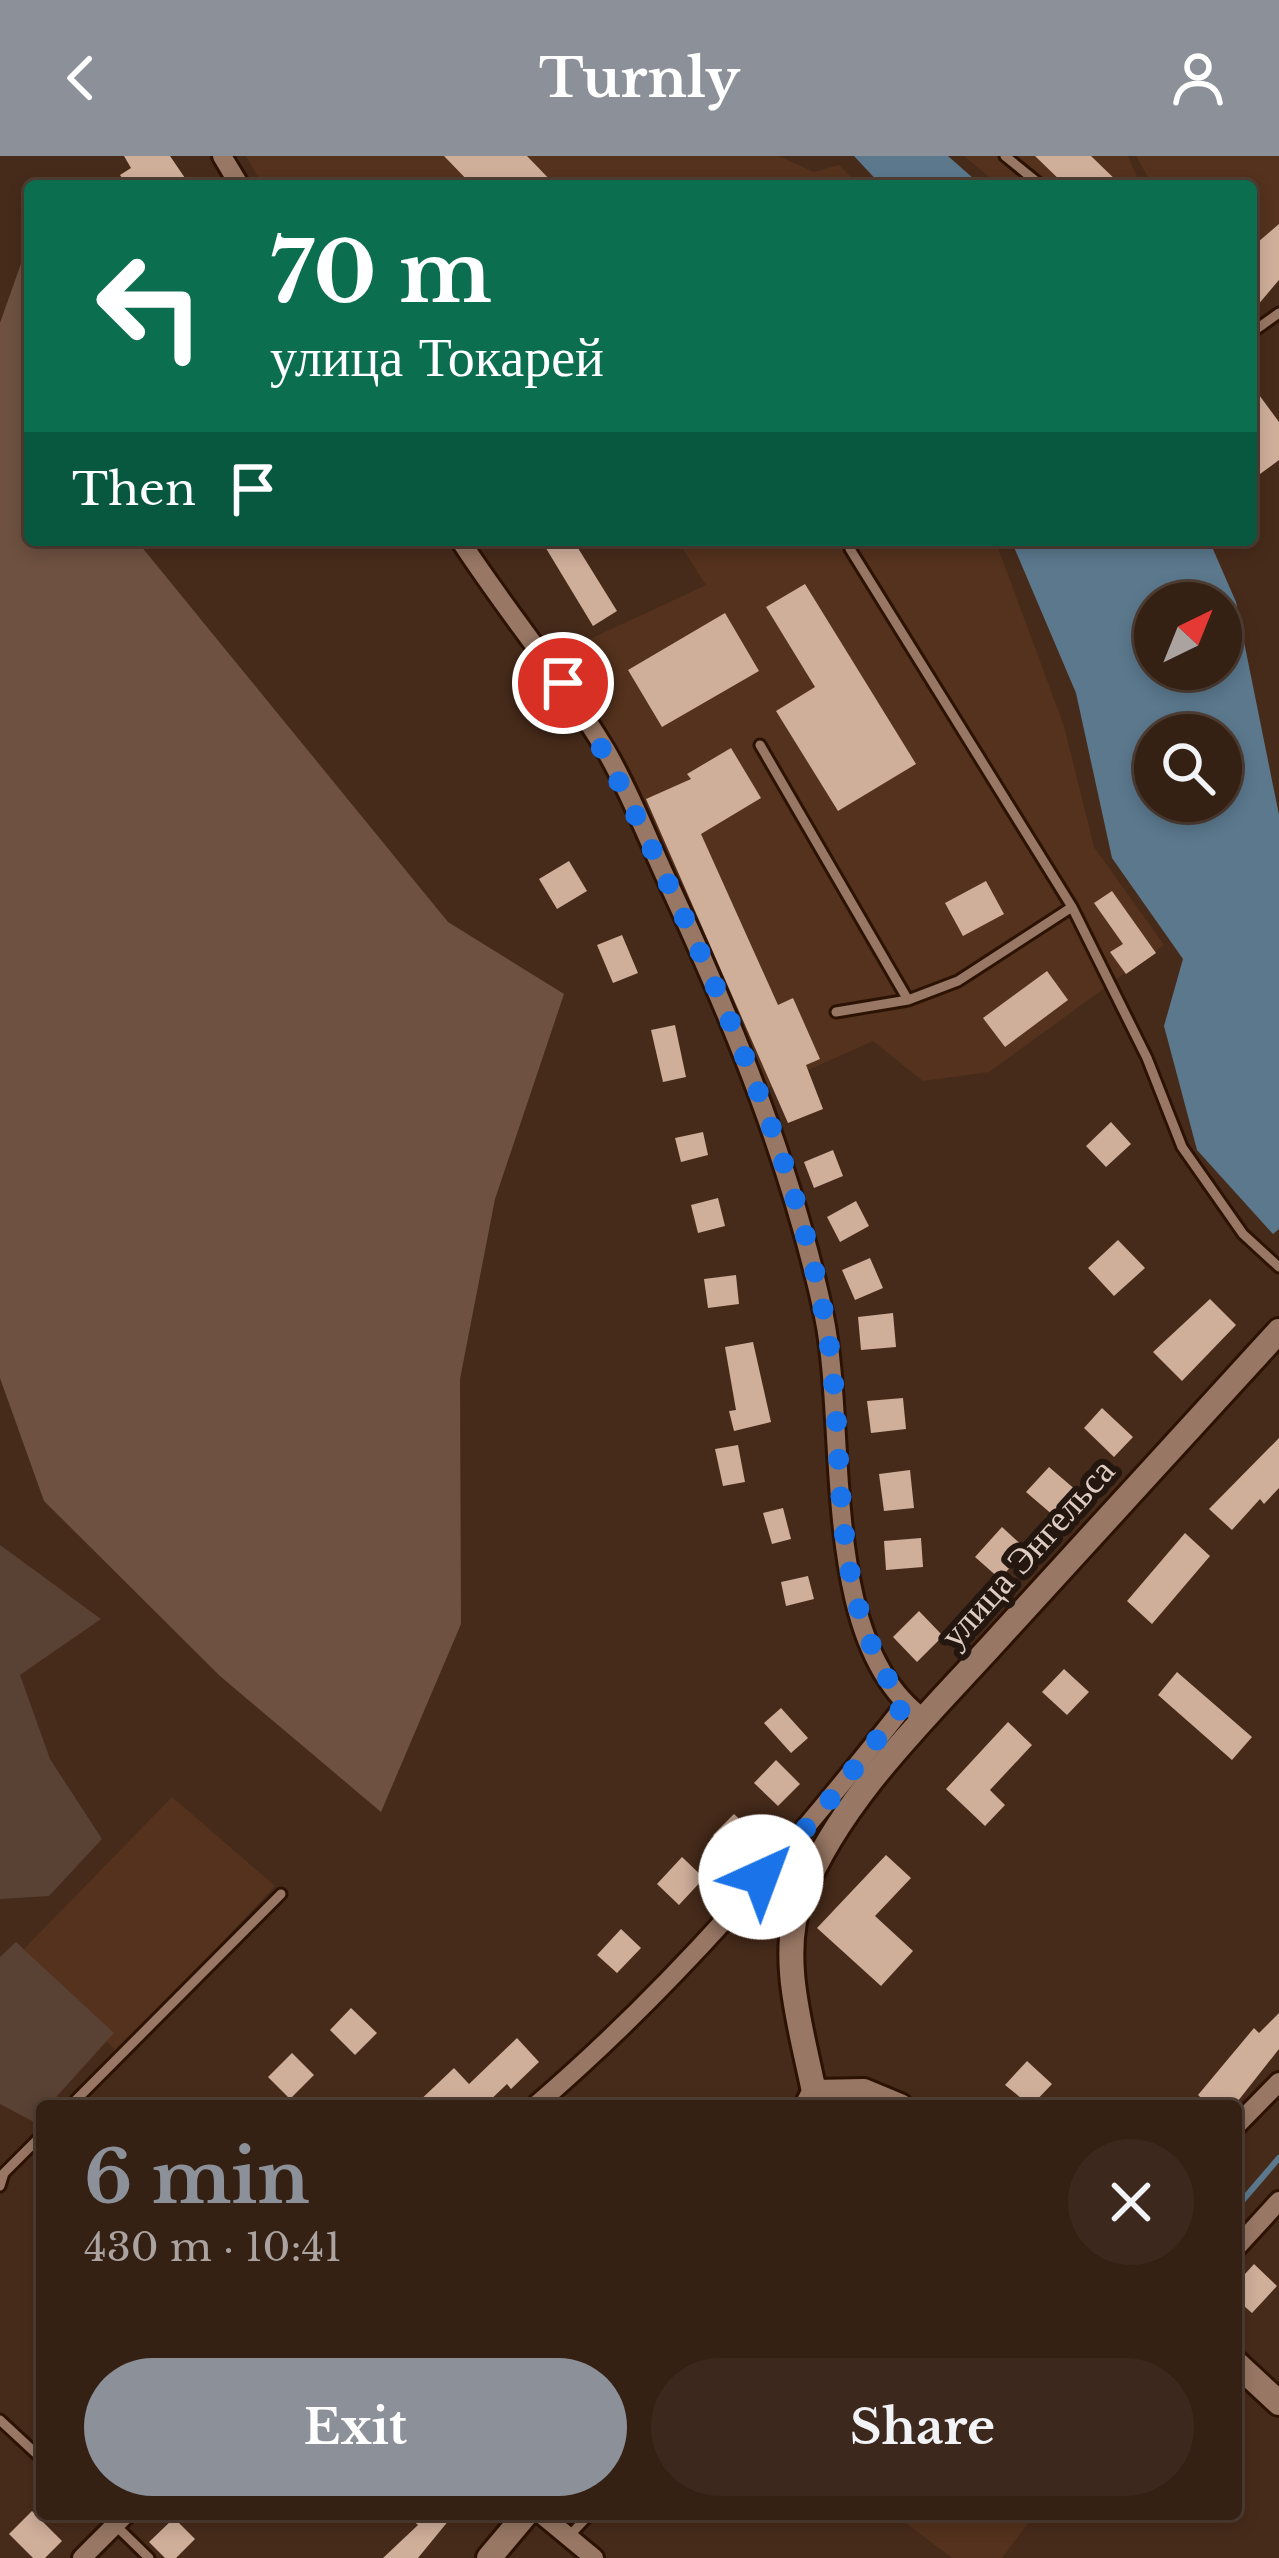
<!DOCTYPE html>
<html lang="en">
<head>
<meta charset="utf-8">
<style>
  body { margin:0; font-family:"Libre Baskerville",serif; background:#3d281d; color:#f1f3f6; height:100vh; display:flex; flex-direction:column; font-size:45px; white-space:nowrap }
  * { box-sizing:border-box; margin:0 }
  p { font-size:39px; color:#aaa3a0 }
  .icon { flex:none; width:66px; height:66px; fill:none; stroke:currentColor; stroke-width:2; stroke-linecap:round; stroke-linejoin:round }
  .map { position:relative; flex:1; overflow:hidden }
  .sheet { position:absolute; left:36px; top:1944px; width:1206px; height:420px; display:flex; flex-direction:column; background:#352014; border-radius:12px; box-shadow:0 6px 18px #0003,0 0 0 3px #4f3e34 }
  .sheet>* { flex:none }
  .banner { position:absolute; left:24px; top:24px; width:1233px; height:366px; border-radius:12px; box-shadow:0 6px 18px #0003,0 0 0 3px #4f3e34; background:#0b6e4f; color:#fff; overflow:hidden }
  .needle { width:78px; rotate:43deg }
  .tools { position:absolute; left:1134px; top:426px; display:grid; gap:24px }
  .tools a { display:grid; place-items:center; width:108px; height:108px; border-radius:50%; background:#352014; box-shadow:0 6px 18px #0003,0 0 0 3px #4f3e34; font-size:60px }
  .pin { position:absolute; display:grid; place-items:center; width:102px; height:102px; color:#fff; margin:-51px; border:6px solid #fff; border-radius:50%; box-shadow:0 3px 12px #0007 }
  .me { position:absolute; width:132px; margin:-66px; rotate:43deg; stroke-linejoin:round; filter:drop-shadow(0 0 9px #0008) }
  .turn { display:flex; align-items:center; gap:42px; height:252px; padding:0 48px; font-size:54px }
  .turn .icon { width:156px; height:156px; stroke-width:2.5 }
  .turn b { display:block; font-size:84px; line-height:102px }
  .then { display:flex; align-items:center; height:114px; padding:0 48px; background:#0003; gap:24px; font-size:45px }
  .round { display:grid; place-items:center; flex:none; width:126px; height:126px; border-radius:63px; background:#3d281d }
  .head { display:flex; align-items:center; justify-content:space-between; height:204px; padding:0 48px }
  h1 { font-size:72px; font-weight:800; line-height:90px; color:#8c9099 }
  .button { display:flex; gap:24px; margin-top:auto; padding:24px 48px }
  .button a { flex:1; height:138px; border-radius:72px; background:#8c9099; color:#fff; font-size:48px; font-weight:800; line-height:138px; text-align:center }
  .button a+a { background:#3d281d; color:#f1f3f6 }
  header { display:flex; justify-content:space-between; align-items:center; height:156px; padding:0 48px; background:#8c9099; color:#fff; font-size:54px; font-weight:800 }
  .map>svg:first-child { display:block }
  .built { fill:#54321d }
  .green { fill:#594133 }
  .forest { fill:#6e5140 }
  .water { fill:#5b788d; fill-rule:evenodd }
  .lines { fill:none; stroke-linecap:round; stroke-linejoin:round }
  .stream { stroke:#5b788d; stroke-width:6 }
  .building { fill:#cfae9a }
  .service-casing { stroke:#2c1203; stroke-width:15 }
  .minor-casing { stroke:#2c1203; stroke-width:24 }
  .tertiary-casing { stroke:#2c1203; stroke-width:30 }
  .service { stroke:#987764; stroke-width:9 }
  .minor { stroke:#987764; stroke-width:18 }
  .tertiary { stroke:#987764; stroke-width:24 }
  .route { stroke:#1a73e8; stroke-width:21; stroke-dasharray:0 37.8 }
  .labels { text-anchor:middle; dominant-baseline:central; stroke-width:12; stroke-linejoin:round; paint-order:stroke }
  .street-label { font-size:36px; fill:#dfcdc3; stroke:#241710 }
</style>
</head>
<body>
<header><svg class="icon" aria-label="back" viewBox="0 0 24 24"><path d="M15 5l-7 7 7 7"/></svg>Turnly<svg class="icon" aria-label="person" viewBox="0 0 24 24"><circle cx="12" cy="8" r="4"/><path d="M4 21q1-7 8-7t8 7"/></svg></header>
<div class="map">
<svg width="1279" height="2402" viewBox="0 0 1279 2402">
  <rect width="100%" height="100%" fill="#472b1a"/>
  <path class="built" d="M 246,0 L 778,0 L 814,16 L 839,9 L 860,30 L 263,30 Z
    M 964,0 L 1128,0 L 1141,30 L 1000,30 Z
    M 1136,0 L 1279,0 L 1279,103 L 1251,131 L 1251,30 L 1153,30 Z
    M 677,384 L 995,384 L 1064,570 L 1094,691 L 1164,789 L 989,916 L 923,925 L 873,885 L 768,932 L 560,497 L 706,429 Z
    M 172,1641 L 275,1730 L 118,1897 L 20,1797 Z
    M 894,2358 L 1035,2358 L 1002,2402 L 952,2402 Z"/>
  <path class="green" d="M 0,1389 L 101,1463 L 20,1519 L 50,1603 L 102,1683 L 49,1740 L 0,1743 Z
    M 16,1786 L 114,1877 L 48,1950 L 42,1950 L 34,1966 L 0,1948 L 0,1801 Z"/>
  <path class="forest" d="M 30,82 L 30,384 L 136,384 L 448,766 L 564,838 L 495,1043 L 460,1223 L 461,1468 L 381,1656 L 220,1520 L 44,1345 L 0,1222 L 0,167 Z"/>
  <path class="water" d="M 854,0 L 948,0 L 982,30 L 882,30 Z
    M 1011,384 L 1209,384 L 1236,446 L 1279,659 L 1279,1073 L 1273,1078 L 1197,994 L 1164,870 L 1183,803 L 1112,702 L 1076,537 ZM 1155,447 L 1221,447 L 1221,513 L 1155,513 ZM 1155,579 L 1221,579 L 1221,645 L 1155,645 Z"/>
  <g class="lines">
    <path class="stream" d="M 1236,2052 L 1279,2002"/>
  </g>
  <path class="building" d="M 124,0 L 170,0 L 185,22 L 172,30 L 127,30 L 120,19 L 131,12 Z
    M 444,0 L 527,0 L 556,30 L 473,30 Z
    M 1035,0 L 1091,0 L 1122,30 L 1066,30 Z
    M 1279,68 L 1279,124 L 1251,157 L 1251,92 Z
    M 1251,228 L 1279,266 L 1279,304 L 1260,318 L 1251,305 Z
    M 541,384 L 573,384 L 617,455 L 593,470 Z
    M 805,428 L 916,608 L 838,655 L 776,555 L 815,531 L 766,451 Z
    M 725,457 L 759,515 L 662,571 L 628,514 Z
    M 731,592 L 761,642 L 701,678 L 778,849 L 793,842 L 820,903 L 806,909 L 823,953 L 788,967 L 646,643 L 691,623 L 687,618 Z
    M 569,705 L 587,735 L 557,753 L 539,723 Z
    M 986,725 L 1004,758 L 963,780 L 945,747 Z
    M 1112,735 L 1156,797 L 1126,818 L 1110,796 L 1123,788 L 1094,747 Z
    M 622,779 L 638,817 L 613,827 L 597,789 Z
    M 1047,815 L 1068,844 L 1005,891 L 983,862 Z
    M 675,869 L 686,921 L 663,926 L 651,874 Z
    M 1111,966 L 1131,988 L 1106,1011 L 1086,990 Z
    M 703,976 L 708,999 L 681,1006 L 675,982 Z
    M 833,994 L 843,1020 L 814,1032 L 804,1006 Z
    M 718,1042 L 725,1070 L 698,1077 L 691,1049 Z
    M 856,1045 L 869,1070 L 840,1086 L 827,1061 Z
    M 1118,1084 L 1145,1112 L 1114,1140 L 1088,1112 Z
    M 870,1102 L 883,1132 L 855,1144 L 842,1114 Z
    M 736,1119 L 739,1148 L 708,1152 L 704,1123 Z
    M 1210,1143 L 1236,1169 L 1182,1225 L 1153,1196 Z
    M 893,1157 L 896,1191 L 861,1194 L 858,1161 Z
    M 753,1186 L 771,1266 L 734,1275 L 729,1255 L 736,1254 L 725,1191 Z
    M 903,1242 L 906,1273 L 871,1277 L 867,1245 Z
    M 1102,1252 L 1133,1281 L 1114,1301 L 1084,1272 Z
    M 1279,1282 L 1279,1332 L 1264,1348 L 1260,1343 L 1232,1374 L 1209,1353 Z
    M 738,1289 L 745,1326 L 723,1330 L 715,1293 Z
    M 1049,1311 L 1077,1335 L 1054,1360 L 1026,1336 Z
    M 910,1314 L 914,1352 L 884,1355 L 879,1318 Z
    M 783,1352 L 791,1383 L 772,1388 L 763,1357 Z
    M 1002,1371 L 1026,1393 L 1000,1423 L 975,1401 Z
    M 1185,1377 L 1210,1400 L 1152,1468 L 1127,1445 Z
    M 921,1382 L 923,1411 L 886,1414 L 884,1385 Z
    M 808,1420 L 814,1443 L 786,1450 L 781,1426 Z
    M 919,1455 L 943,1480 L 917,1506 L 893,1481 Z
    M 1064,1513 L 1089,1536 L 1067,1559 L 1042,1536 Z
    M 1177,1516 L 1252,1581 L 1232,1604 L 1158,1539 Z
    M 781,1552 L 808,1582 L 791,1597 L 764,1567 Z
    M 1008,1566 L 1032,1589 L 990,1634 L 1005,1649 L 985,1670 L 946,1633 Z
    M 776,1604 L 800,1628 L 778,1650 L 754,1627 Z
    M 734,1658 L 752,1675 L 731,1697 L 713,1679 Z
    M 886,1699 L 911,1722 L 875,1760 L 913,1795 L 881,1830 L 817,1772 Z
    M 682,1701 L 704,1722 L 679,1749 L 657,1728 Z
    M 621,1773 L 641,1792 L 617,1817 L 597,1799 Z
    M 351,1852 L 377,1877 L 355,1899 L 330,1874 Z
    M 1279,1857 L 1279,1893 L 1234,1950 L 1210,1950 L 1198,1939 L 1254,1872 L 1259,1877 Z
    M 517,1882 L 539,1906 L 511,1933 L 507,1928 L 484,1950 L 414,1950 L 454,1912 L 469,1928 Z
    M 292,1897 L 314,1919 L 290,1943 L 268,1921 Z
    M 1027,1905 L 1052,1928 L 1031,1950 L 1005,1929 Z
    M 1254,2108 L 1277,2130 L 1252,2157 L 1236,2143 L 1236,2128 Z
    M 32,2355 L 62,2385 L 45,2402 L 33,2402 L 9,2378 Z
    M 406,2358 L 454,2358 L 418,2402 L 383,2402 L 418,2369 Z
    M 174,2362 L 195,2383 L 176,2402 L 165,2402 L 149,2386 Z"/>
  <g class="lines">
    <g class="service-casing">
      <path id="service" d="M 1005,0 L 1042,30
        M 1251,177 L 1279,157
        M 850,393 L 1072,751
        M 760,589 L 908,844
        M 836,856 L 908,844 L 958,825 L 1072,751 L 1147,902 L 1182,991 L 1243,1078 L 1279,1111
        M 70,1950 L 281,1738
        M 0,2030 L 4,2017 L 42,1979
        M 0,2264 L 42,2303
        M 104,2358 L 149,2402
        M 569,2380 L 590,2358"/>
    </g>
    <g class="minor-casing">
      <path id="minor" d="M 222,0 L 240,30
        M 460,384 C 506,455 561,520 605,593 C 631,637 649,687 671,733 C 735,871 792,1011 824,1160 C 848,1275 818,1490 925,1563
        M 535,1950 C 673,1832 793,1691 905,1549
        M 1236,1970 L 1279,1926
        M 1236,2092 L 1279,2045
        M 541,2358 L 594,2402
        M 82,2402 L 126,2358"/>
    </g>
    <g class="tertiary-casing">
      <path id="tertiary" d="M 814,1936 L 864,1935 L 900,1950
        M 807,1950 L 814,1936 C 802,1875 777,1798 802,1738 C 843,1638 931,1557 1002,1478 C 1094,1377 1187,1276 1279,1175
        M 1236,2207 L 1279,2247
        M 489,2402 L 526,2358"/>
    </g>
    <use href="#service" class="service"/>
    <use href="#minor" class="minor"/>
    <use href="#tertiary" class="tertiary"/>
  </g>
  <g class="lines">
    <path class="route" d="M 563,527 C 611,602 646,681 684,761 C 743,889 798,1024 825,1163 C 851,1302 820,1426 904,1549 L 818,1659 L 761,1721"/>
  </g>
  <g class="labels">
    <g class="street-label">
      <text transform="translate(1027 1397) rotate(-48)">улица Энгельса</text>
    </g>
  </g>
</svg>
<div class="tools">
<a><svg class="needle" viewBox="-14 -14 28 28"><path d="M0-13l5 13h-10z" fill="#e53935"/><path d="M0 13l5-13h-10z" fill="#aaa3a0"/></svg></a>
<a><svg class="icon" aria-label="search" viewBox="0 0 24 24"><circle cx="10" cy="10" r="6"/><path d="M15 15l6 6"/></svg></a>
</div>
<div class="pin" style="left:563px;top:527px;background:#d93025"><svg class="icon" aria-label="arrive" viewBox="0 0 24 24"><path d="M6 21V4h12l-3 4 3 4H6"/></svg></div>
<svg class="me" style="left:761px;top:1721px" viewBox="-20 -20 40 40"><circle r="19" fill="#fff"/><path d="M0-13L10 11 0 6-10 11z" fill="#1a73e8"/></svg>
<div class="banner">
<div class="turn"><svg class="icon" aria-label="left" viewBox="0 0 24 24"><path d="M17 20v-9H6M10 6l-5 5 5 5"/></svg><div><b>70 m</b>улица Токарей</div></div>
<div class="then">Then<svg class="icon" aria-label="arrive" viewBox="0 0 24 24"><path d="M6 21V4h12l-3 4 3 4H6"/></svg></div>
</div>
<section class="sheet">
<div class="head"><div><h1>6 min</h1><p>430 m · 10:41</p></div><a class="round"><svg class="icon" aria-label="close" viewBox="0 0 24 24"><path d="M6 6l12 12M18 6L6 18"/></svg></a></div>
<div class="button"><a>Exit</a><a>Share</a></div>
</section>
</div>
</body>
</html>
